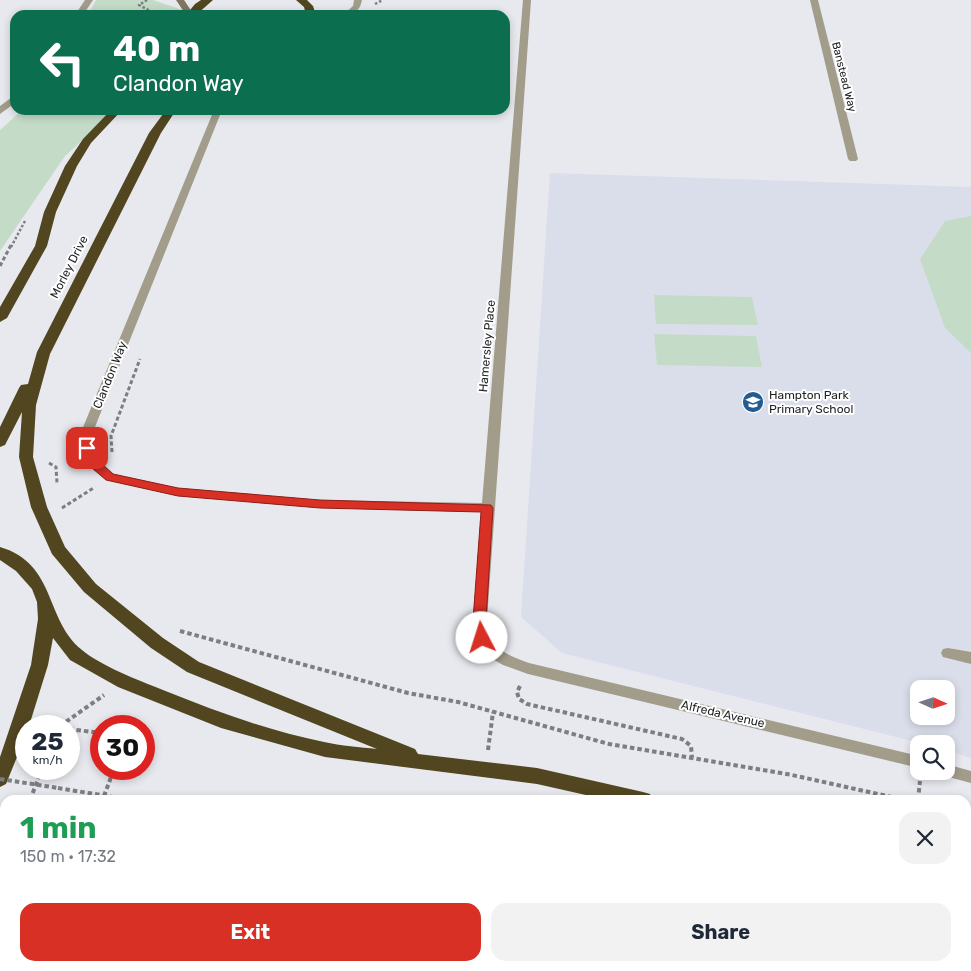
<!DOCTYPE html>
<html lang="en">
<head>
<meta charset="utf-8">
<style>
  body { margin:0; font-family:Rubik,sans-serif; background:#f2f2f3; color:#1f2937; height:100vh; display:flex; flex-direction:column; font-size:19px; white-space:nowrap }
  * { box-sizing:border-box; margin:0 }
  p { font-size:16px; color:#747a83 }
  .icon { flex:none; width:28px; height:28px; fill:none; stroke:currentColor; stroke-width:2; stroke-linecap:round; stroke-linejoin:round }
  .map { position:relative; flex:1; overflow:hidden }
  .drawer { position:absolute; left:0px; top:795px; width:971px; height:176px; display:flex; flex-direction:column; background:#fff; border-radius:15px 15px 0 0; box-shadow:0 2px 8px #0003 }
  .drawer>* { flex:none }
  .top-card { position:absolute; left:10px; top:10px; width:500px; height:105px; border-radius:15px; box-shadow:0 2px 8px #0003; background:#0b6e4f; color:#fff; overflow:hidden }
  .needle { width:32px; rotate:93deg }
  .tools { position:absolute; left:910px; top:680px; display:grid; gap:10px }
  .tools a { display:grid; place-items:center; width:45px; height:45px; border-radius:10px; background:#fff; box-shadow:0 2px 8px #0003; font-size:25px }
  .speed { position:absolute; left:15px; top:715px; display:flex; gap:10px; font-size:25px; font-weight:700; text-align:center }
  .speed>* { display:grid; place-content:center; width:65px; height:65px; border-radius:50%; background:#fff; box-shadow:0 2px 8px #0003; line-height:1 }
  .speed small { font-size:12px; font-weight:400 }
  .speed .limit { border:8px solid #d22; background:#fff; color:#111 }
  .pin { position:absolute; display:grid; place-items:center; width:42px; height:42px; color:#fff; margin:-21px; border-radius:10px; box-shadow:0 2px 8px #0006 }
  .me { position:absolute; width:55px; margin:-28px; rotate:355deg; stroke-linejoin:round; filter:drop-shadow(0 0 4px #0008) }
  .turn { display:flex; align-items:center; gap:18px; height:105px; padding:0 20px; font-size:22px }
  .turn .icon { width:65px; height:65px; stroke-width:2.5 }
  .turn b { display:block; font-size:35px; line-height:42px }
  .round { display:grid; place-items:center; flex:none; width:52px; height:52px; border-radius:15px; background:#f2f2f3 }
  .headline { display:flex; align-items:center; justify-content:space-between; height:85px; padding:0 20px }
  h1 { font-size:30px; font-weight:700; line-height:38px; color:#1e9e55 }
  .action { display:flex; gap:10px; margin-top:auto; padding:10px 20px }
  .action a { flex:1; height:58px; border-radius:15px; background:#d93025; color:#fff; font-size:20px; font-weight:700; line-height:58px; text-align:center }
  .action a+a { background:#f2f2f3; color:#1f2937 }
  .map>svg:first-child { display:block }
  .built { fill:#dadeea; fill-rule:evenodd }
  .green { fill:#c4dcc7 }
  .lines { fill:none; stroke-linecap:round; stroke-linejoin:round }
  .path-far2 { stroke:#7d7e81; stroke-width:2.5; stroke-dasharray:2.5 2; stroke-linecap:butt }
  .path-far1 { stroke:#7d7e81; stroke-width:3; stroke-dasharray:4 2.5; stroke-linecap:butt }
  .path { stroke:#7d7e81; stroke-width:4; stroke-dasharray:4.5 3; stroke-linecap:butt }
  .lane { fill:#a29c8b; fill-rule:evenodd }
  .street { fill:#a29c8b; fill-rule:evenodd }
  .secondary { fill:#7f775d; fill-rule:evenodd }
  .highway { fill:#524620; fill-rule:evenodd }
  .rail { stroke:#454649; stroke-width:4.5; stroke-dasharray:12 6; stroke-linecap:butt }
  .path-bridge { stroke:#7d7e81; stroke-width:4; stroke-dasharray:4.5 3; stroke-linecap:butt }
  .route { fill:#d93025; stroke:#8d1f18 }
  .labels { text-anchor:middle; dominant-baseline:central; stroke-width:4; stroke-linejoin:round; paint-order:stroke }
  .far-street-label { font-size:11px; fill:#1f2022; stroke:#fff }
  .street-label { font-size:12px; fill:#1f2022; stroke:#fff }
  .poi-label { font-size:12px; fill:#1f2022; stroke:#fff; text-anchor:start }
</style>
</head>
<body>
<div class="map">
<svg width="971" height="971" viewBox="0 0 971 971">
  <rect width="100%" height="100%" fill="#e7e9ee"/>
  <path class="built" d="M 550,173 L 971,187 L 971,758 L 946,750 L 946,744 L 924,744 L 562,653 L 521,617 ZM 919,689 L 946,689 L 946,716 L 919,716 Z"/>
  <path class="green" d="M 96,0 L 153,0 L 197,15 L 88,15 Z
    M 22,110 L 116,110 L 65,156 L 0,251 L 0,130 Z
    M 971,216 L 971,353 L 945,328 L 920,259 L 945,221 Z
    M 654,295 L 752,297 L 758,325 L 656,324 Z
    M 654,334 L 756,336 L 762,367 L 657,365 Z"/>
  <g class="lines">
    <path class="path-far2" d="M 147,0 L 139,5 L 158,15
      M 375,4 L 383,0
      M 11,247 L 25,221"/>
    <path class="path-far1" d="M 0,266 L 11,245
      M 112,452 L 111,436 L 140,359
      M 49,463 L 56,467 L 57,483
      M 62,508 L 95,487"/>
    <path class="path" d="M 180,631 L 408,693 L 458,702 L 609,744 L 792,775 L 905,800
      M 520,686 L 517,692 L 519,699 L 527,704 L 682,739 L 691,746 L 692,758
      M 60,726 L 104,695
      M 69,729 L 101,733
      M 488,750 L 493,712
      M 58,788 L 131,800
      M 104,796 L 114,769
      M 30,800 L 42,769
      M 918,800 L 920,781
      M 966,815 L 971,816
      M 0,877 L 3,868
      M 966,937 L 971,938"/>
    <path class="lane" d="M 948,648 L 971,652 L 971,664 L 943,657 L 941,653 L 943,649 Z"/>
    <path class="street" d="M 85,0 L 93,0 L 83,15 L 75,15 Z
      M 354,0 L 362,0 C 360,11 354,15 343,15 L 353,6 Z
      M 523,0 L 531,0 L 487,620 C 493,649 502,653 529,663 L 919,756 L 919,768 L 528,674 L 503,665 L 489,657 L 480,645 L 475,632 L 473,620 L 481,512 L 320,508 L 178,496 L 106,480 L 85,462 L 79,437 L 214,110 L 222,110 L 91,437 L 95,457 L 114,474 L 178,488 L 320,500 L 482,503 Z
      M 810,0 L 818,0 L 858,159 L 856,161 L 850,161 L 848,159 Z
      M 15,95 L 15,103 L 0,114 L 0,106 Z
      M 946,764 L 971,771 L 971,783 L 941,775 L 939,771 L 946,771 Z"/>
    <path class="secondary" d="M 176,0 L 184,0 L 194,15 L 186,15 Z"/>
    <path class="highway" d="M 201,0 L 213,0 L 196,15 L 186,15 L 195,4 Z
      M 296,0 L 307,0 L 313,6 L 316,15 L 306,15 L 304,7 Z
      M 111,110 L 122,110 L 91,143 L 77,166 L 56,212 L 47,246 L 7,318 L 0,322 L 0,307 L 35,246 L 44,212 L 65,166 L 83,139 Z
      M 166,110 L 176,110 L 161,133 L 50,354 L 36,405 L 33,457 L 47,507 L 65,547 L 96,584 L 163,638 L 199,662 L 415,749 L 418,754 L 537,768 L 643,792 L 650,794 L 652,800 L 608,800 L 537,784 L 325,757 L 221,728 L 118,687 L 70,660 L 53,638 L 48,665 L 29,726 L 26,726 L 26,735 L 6,784 L 0,787 L 0,757 L 31,665 L 38,619 L 37,602 L 32,589 L 16,571 L 0,560 L 0,547 C 57,564 44,619 82,650 C 101,666 138,680 163,690 C 215,711 269,731 324,742 C 341,746 360,747 377,749 L 187,672 L 151,648 L 84,592 L 52,554 L 31,507 L 19,457 L 22,412 L 5,445 L 0,447 L 0,427 L 19,388 L 21,385 L 28,384 L 37,352 L 149,133 Z
      M 0,837 L 5,838 L 5,854 L 0,853 Z
      M 966,863 L 971,864 L 971,882 L 966,881 Z
      M 0,959 L 5,960 L 5,966 L 22,966 L 24,971 L 0,971 Z
      M 727,966 L 774,966 L 776,971 L 729,971 Z"/>
    <path class="rail" d="M 0,911 L 5,912
      M 0,942 L 5,943
      M 135,966 L 162,971
      M 320,966 L 346,971"/>
    <path class="path-bridge" d="M 0,779 L 58,788"/>
  </g>
  <path class="route" d="M 87,444 L 93,448 L 95,458 L 113,474 L 178,488 L 320,500 L 491,505 L 493,508 L 486,620 L 489,638 L 487,642 L 478,642 L 473,620 L 481,512 L 320,508 L 178,496 L 106,480 L 85,462 L 82,448 Z"/>
  <defs>
    <g id="school-disc" transform="scale(1.125)"><circle r="9.5" fill="#225c93" stroke="#fff"/><path d="M0-5L7-2L0 1L-7-2ZM-4 1L0 2.5L4 1V4Q0 6-4 4Z" fill="#fff"/></g>
  </defs>
  <g fill-rule="evenodd">
    <use href="#school-disc" x="753" y="402"/>
  </g>
  <g class="labels">
    <g class="far-street-label">
      <text transform="translate(844 77) rotate(76)">Banstead Way</text>
    </g>
    <g class="street-label">
      <text transform="translate(69 267) rotate(-63)">Morley Drive</text>
      <text transform="translate(487 346) rotate(-85)">Hamersley Place</text>
      <text transform="translate(110 375) rotate(-68)">Clandon Way</text>
      <text transform="translate(723 714) rotate(13)">Alfreda Avenue</text>
    </g>
    <g class="poi-label">
      <text x="769" y="395">Hampton Park<tspan x="769" dy="14">Primary School</tspan></text>
    </g>
  </g>
</svg>
<div class="tools">
<a><svg class="needle" viewBox="-14 -14 28 28"><path d="M0-13l5 13h-10z" fill="#e53935"/><path d="M0 13l5-13h-10z" fill="#747a83"/></svg></a>
<a><svg class="icon" aria-label="search" viewBox="0 0 24 24"><circle cx="10" cy="10" r="6"/><path d="M15 15l6 6"/></svg></a>
</div>
<div class="speed"><div>25<small>km/h</small></div><div class="limit">30</div></div>
<div class="pin" style="left:87px;top:448px;background:#d93025"><svg class="icon" aria-label="arrive" viewBox="0 0 24 24"><path d="M6 21V4h12l-3 4 3 4H6"/></svg></div>
<svg class="me" style="left:482px;top:638px" viewBox="-20 -20 40 40"><circle r="19" fill="#fff"/><path d="M0-13L10 11 0 6-10 11z" fill="#d93025"/></svg>
<div class="top-card">
<div class="turn"><svg class="icon" aria-label="left" viewBox="0 0 24 24"><path d="M17 20v-9H6M10 6l-5 5 5 5"/></svg><div><b>40 m</b>Clandon Way</div></div>
</div>
<section class="drawer">
<div class="headline"><div><h1>1 min</h1><p>150 m · 17:32</p></div><a class="round"><svg class="icon" aria-label="close" viewBox="0 0 24 24"><path d="M6 6l12 12M18 6L6 18"/></svg></a></div>
<div class="action"><a>Exit</a><a>Share</a></div>
</section>
</div>
</body>
</html>
